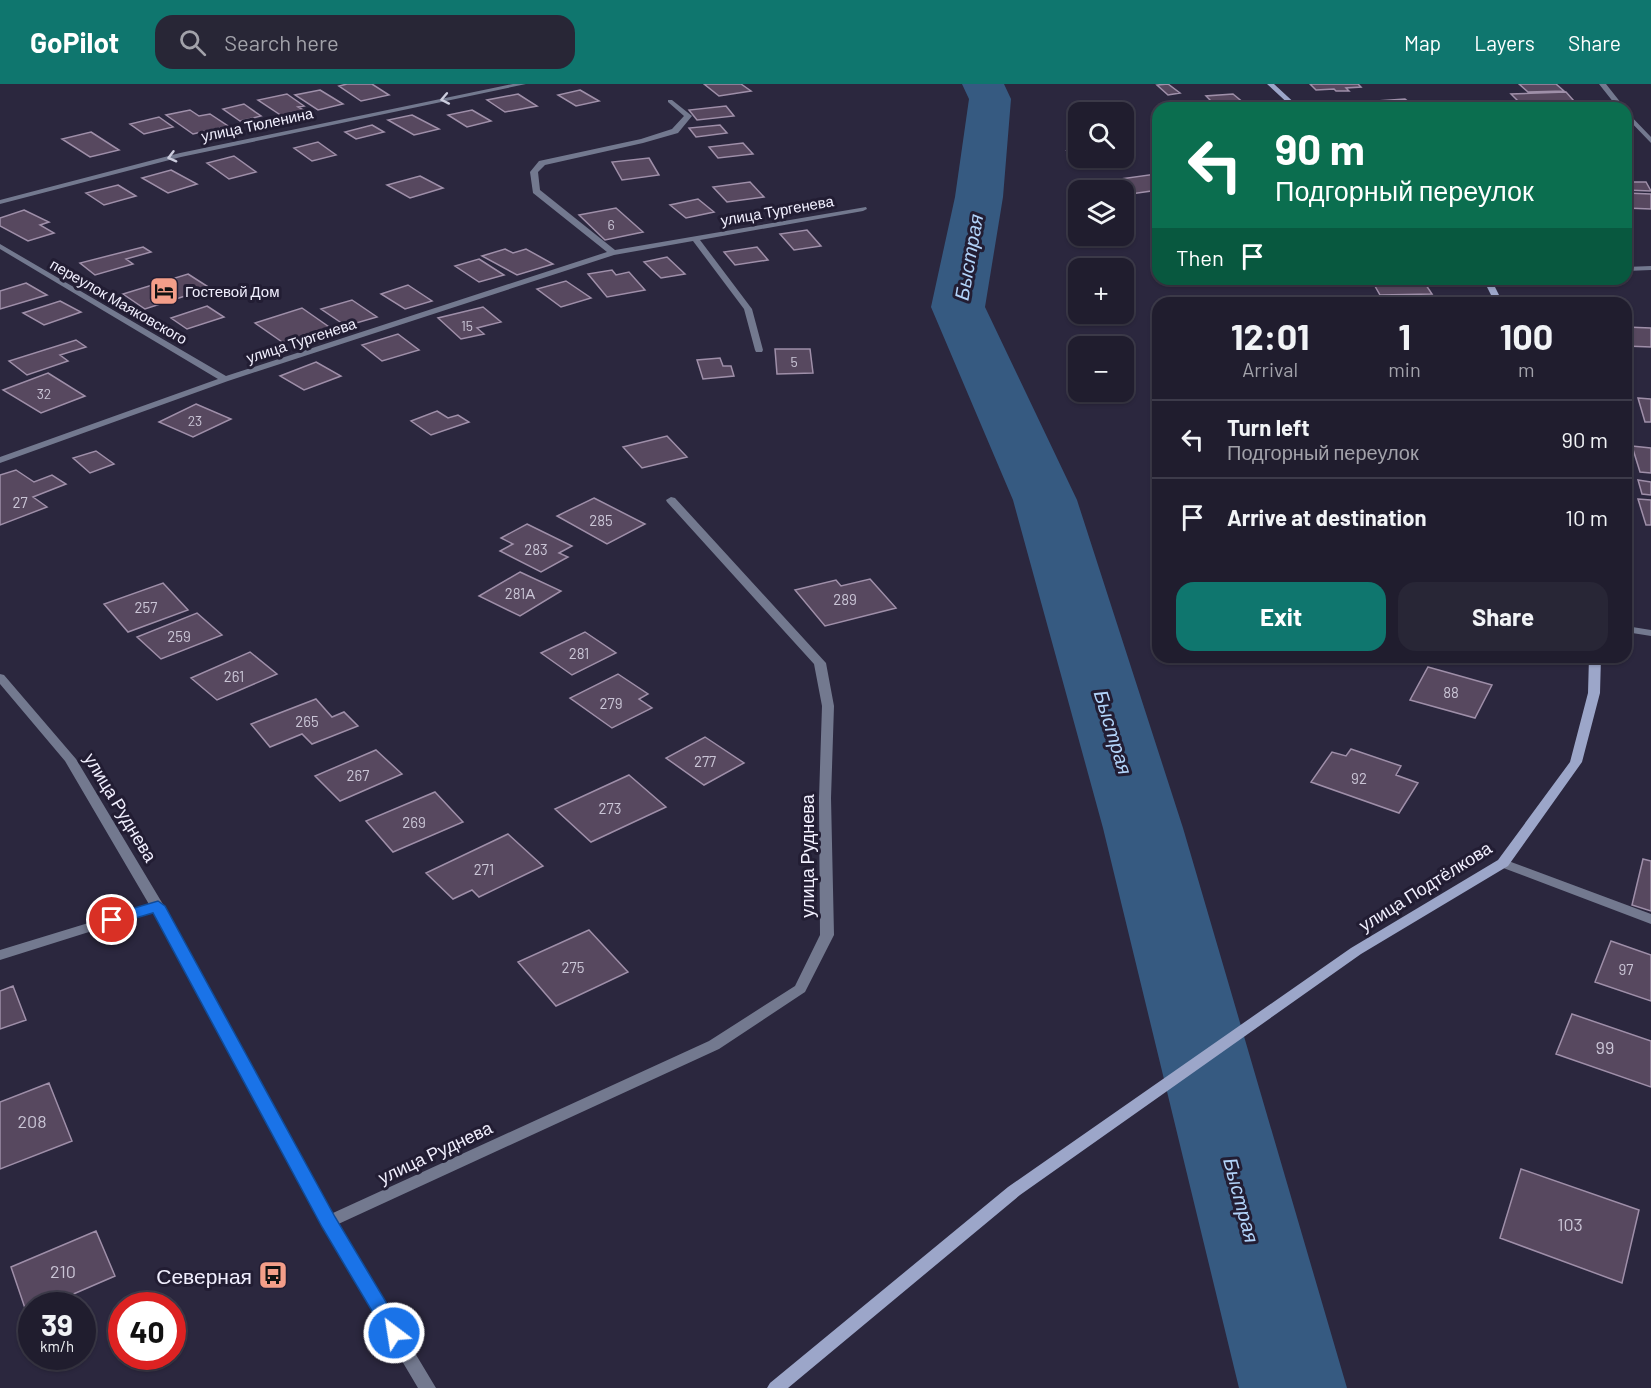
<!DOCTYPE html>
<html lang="en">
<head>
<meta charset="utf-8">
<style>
  body { margin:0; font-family:Barlow,sans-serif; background:#282636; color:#f1f3f6; height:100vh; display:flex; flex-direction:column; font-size:22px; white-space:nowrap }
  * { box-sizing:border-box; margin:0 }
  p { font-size:20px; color:#a2a2aa }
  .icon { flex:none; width:33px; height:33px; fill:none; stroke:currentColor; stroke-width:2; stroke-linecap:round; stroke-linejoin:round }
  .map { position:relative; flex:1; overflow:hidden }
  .side { position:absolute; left:1152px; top:213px; width:480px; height:366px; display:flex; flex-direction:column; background:#201d2e; border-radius:18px; box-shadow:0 2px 4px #0004,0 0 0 2px #3d3b4a }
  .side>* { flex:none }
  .hud { position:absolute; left:1152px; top:18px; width:480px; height:183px; border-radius:18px; box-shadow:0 2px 4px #0004,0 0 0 2px #3d3b4a; background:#0b6e4f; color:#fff; overflow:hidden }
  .controls { position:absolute; left:1068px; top:18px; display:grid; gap:12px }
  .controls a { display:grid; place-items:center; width:66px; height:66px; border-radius:12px; background:#201d2e; box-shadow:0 2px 4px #0004,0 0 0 2px #3d3b4a; font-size:30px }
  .speed { position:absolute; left:18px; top:1208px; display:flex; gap:12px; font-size:30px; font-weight:700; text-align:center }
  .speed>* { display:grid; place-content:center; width:78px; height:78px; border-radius:50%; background:#201d2e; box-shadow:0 2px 4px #0004,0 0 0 2px #3d3b4a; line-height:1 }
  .speed small { font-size:15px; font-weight:400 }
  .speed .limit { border:9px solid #d22; background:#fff; color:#111 }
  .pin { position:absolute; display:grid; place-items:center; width:51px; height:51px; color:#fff; margin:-26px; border:3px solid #fff; border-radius:50%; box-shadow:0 2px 6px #0007 }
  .me { position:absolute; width:66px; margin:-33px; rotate:329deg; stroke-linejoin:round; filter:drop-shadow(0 0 4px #0008) }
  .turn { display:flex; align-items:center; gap:21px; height:126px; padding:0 24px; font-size:27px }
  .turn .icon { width:78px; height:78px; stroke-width:2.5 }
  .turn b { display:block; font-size:42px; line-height:51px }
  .then { display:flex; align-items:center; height:57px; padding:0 24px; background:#0003; gap:12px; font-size:22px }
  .eta { display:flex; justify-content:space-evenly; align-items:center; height:102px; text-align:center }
  .eta b { font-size:36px; font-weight:700; line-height:42px }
  .action { display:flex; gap:12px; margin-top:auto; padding:12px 24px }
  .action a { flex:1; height:69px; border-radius:18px; background:#0f766e; color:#fff; font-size:24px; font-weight:700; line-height:69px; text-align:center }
  .action a+a { background:#282636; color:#f1f3f6 }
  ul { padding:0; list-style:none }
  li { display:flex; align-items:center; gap:18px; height:78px; padding:0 24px; border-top:2px solid #3d3b4a }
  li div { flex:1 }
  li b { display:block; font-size:22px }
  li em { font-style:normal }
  header { display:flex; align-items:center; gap:36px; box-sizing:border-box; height:84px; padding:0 30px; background:#0f766e; color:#fff }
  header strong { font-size:28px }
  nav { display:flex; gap:33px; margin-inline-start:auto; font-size:21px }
  .search { width:420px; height:54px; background:#282636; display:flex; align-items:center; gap:15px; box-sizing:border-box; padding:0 21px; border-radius:18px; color:#a2a2aa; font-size:22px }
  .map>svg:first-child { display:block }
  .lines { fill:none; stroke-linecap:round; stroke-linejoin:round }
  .river { fill:#365a81; fill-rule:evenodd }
  .building { fill:#57485f; stroke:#9f8fa9; stroke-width:1.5 }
  .minor { fill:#73798f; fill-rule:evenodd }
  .tertiary { fill:#73798f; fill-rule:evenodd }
  .secondary { fill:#9ca6c9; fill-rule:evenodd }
  .oneway { stroke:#cbccdd }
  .route { fill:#1a73e8; stroke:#114b97; stroke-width:1.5 }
  .labels { text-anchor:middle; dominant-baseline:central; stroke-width:6; stroke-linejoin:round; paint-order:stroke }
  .far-number-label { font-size:14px; fill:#cac5d6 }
  .far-street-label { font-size:15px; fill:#f1effe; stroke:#221d33 }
  .far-poi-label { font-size:15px; fill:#f1effe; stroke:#221d33; text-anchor:start }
  .number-label { font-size:15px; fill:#cac5d6 }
  .street-label { font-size:18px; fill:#f1effe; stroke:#221d33 }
  .near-number-label { font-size:18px; fill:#cac5d6 }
  .water-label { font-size:20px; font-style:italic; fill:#b2d3f9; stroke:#221d33 }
  .near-poi-label { font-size:21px; fill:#f1effe; stroke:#221d33; text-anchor:end }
</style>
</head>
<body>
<header>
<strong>GoPilot</strong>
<div class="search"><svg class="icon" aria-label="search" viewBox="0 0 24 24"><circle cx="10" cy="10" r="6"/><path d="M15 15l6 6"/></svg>Search here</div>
<nav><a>Map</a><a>Layers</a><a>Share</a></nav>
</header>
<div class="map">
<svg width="1651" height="1304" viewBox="0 0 1651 1304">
  <rect width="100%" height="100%" fill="#2b273e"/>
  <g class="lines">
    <path class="river" d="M 962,0 L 1004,0 L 1011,15 L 1003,113 L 985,223 L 1077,416 L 1183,744 L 1347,1304 L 1239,1304 L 1103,744 L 1013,416 L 931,223 L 955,113 L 969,15 Z"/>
  </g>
  <path class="building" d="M 347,0 L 372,0 L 389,11 L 361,17 L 339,2 Z
    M 704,0 L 741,0 L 751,7 L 719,12 Z
    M 1168,0 L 1180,9 L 1168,11 L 1157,1 Z
    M 1310,0 L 1358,0 L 1361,3 L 1346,4 L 1349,7 L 1336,7 L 1334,5 L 1316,6 Z
    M 1519,0 L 1556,0 L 1564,7 L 1528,8 Z
    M 320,6 L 343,20 L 318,26 L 295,11 Z
    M 580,6 L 599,17 L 576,22 L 558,11 Z
    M 1566,8 L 1574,17 L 1519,18 L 1511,10 Z
    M 287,10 L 304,22 L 298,23 L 305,27 L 282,32 L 258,16 Z
    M 518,10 L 537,22 L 505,28 L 487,16 Z
    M 1233,10 L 1245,20 L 1217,23 L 1206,12 Z
    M 1405,15 L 1417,24 L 1338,24 L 1334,20 Z
    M 244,20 L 261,32 L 240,37 L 223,25 Z
    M 726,22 L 734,32 L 697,36 L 689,26 Z
    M 190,26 L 199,32 L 210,30 L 228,42 L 193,50 L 166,31 Z
    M 472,26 L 491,37 L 467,43 L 448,31 Z
    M 412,31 L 439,45 L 414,51 L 388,36 Z
    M 159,33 L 173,43 L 144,50 L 130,40 Z
    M 372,41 L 384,48 L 356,55 L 345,48 Z
    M 720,41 L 727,49 L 696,53 L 689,44 Z
    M 91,48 L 119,66 L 90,73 L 62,55 Z
    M 318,58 L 336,71 L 312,77 L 294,64 Z
    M 743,59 L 753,70 L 718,74 L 709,63 Z
    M 1078,66 L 1078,74 L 1124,72 L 1128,76 L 1083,81 L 1067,67 Z
    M 234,72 L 256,88 L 229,95 L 207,79 Z
    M 649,74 L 659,91 L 622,96 L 612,78 Z
    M 171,86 L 197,100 L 168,109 L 142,94 Z
    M 1156,90 L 1158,106 L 1124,111 L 1124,106 L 1118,106 L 1106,97 Z
    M 420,92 L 443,104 L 410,114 L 387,101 Z
    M 750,98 L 764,113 L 727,118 L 713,103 Z
    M 1626,98 L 1646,98 L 1651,107 L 1626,106 Z
    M 118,101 L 136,112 L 104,121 L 86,109 Z
    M 1626,109 L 1651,110 L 1651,125 L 1626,124 Z
    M 698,115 L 714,128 L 686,134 L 670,121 Z
    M 616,124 L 643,148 L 605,156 L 579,131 Z
    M 24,126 L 49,138 L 40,141 L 54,149 L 28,157 L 0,142 L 0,134 Z
    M 807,146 L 821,162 L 794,166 L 780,150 Z
    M 143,163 L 151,168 L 126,175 L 133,180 L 95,191 L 80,179 Z
    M 757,163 L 768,176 L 735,181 L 724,168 Z
    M 505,165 L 513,169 L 526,165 L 553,180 L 517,191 L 482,172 Z
    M 667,173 L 685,190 L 661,194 L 644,178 Z
    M 479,175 L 504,191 L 479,198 L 455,182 Z
    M 612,186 L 616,191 L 629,188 L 645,206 L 607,213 L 588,190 Z
    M 188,190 L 210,204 L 145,225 L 123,210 Z
    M 1371,195 L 1422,195 L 1432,210 L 1380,211 Z
    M 566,197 L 591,214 L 561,223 L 537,205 Z
    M 26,199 L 47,211 L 0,225 L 0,207 Z
    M 408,201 L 432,217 L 405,225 L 381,210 Z
    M 1390,214 L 1434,214 L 1438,219 L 1393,219 Z
    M 352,216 L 377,233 L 346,242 L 321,225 Z
    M 60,217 L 81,228 L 44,241 L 23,229 Z
    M 207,222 L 224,233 L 187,245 L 171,234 Z
    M 483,223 L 501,238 L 477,244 L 484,250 L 461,255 L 438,234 Z
    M 302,224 L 332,245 L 285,260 L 255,239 Z
    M 1626,243 L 1651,244 L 1651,263 L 1626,262 Z
    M 398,250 L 419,266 L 382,277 L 362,261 Z
    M 76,256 L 86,263 L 60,271 L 68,277 L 27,291 L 9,277 Z
    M 775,265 L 810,265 L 813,289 L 777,290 Z
    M 720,274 L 723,282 L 731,282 L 734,292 L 703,295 L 697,276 Z
    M 316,278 L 341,292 L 304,306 L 280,292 Z
    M 48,289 L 85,312 L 41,329 L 3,306 Z
    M 1638,314 L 1651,315 L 1651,338 L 1645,338 Z
    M 196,320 L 231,335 L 193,353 L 159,338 Z
    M 437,327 L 448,334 L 458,331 L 469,338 L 431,351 L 411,337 Z
    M 667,352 L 687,373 L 642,384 L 623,363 Z
    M 1632,362 L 1651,364 L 1651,389 L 1640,388 Z
    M 96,367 L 114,380 L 90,389 L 73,374 Z
    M 16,386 L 34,398 L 52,391 L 66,400 L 33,413 L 47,423 L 0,441 L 0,391 Z
    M 1638,396 L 1651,398 L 1651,411 L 1642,410 Z
    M 594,414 L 645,440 L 607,460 L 557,432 Z
    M 1638,415 L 1651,416 L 1651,441 L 1646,441 Z
    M 527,440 L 572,462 L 559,469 L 568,473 L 541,488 L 500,467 L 513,460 L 501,454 Z
    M 520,488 L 561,507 L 520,532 L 479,512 Z
    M 870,495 L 896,524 L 825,542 L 795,506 L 836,496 L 841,502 Z
    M 163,499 L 188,526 L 128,548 L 104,520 Z
    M 197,529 L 222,551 L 161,575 L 137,553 Z
    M 585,548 L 616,569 L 572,591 L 541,569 Z
    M 250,568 L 277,590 L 217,616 L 191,594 Z
    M 1428,583 L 1492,601 L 1475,634 L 1410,616 Z
    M 618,590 L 648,610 L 639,615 L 652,624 L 612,644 L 570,614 Z
    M 316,615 L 332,633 L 344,628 L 358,642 L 312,660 L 302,650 L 270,663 L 251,640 Z
    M 705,653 L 744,679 L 704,701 L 666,674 Z
    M 1351,665 L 1401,682 L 1396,691 L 1418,699 L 1399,729 L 1311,698 L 1332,668 L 1346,672 Z
    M 376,666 L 402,690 L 340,717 L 315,692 Z
    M 629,691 L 666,723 L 591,758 L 555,725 Z
    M 435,708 L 463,738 L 393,768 L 366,737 Z
    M 508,750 L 543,782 L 479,813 L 472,806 L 453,815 L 426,789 Z
    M 1643,775 L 1651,777 L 1651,827 L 1632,821 Z
    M 589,846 L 628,888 L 556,922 L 518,878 Z
    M 1611,857 L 1651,871 L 1651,917 L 1595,898 Z
    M 13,902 L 26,936 L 0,945 L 0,907 Z
    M 1572,930 L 1651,957 L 1651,1003 L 1556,970 Z
    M 49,999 L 72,1057 L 0,1085 L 0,1018 Z
    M 1521,1085 L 1639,1126 L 1622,1199 L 1500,1154 Z
    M 96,1147 L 115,1192 L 48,1221 L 32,1221 L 32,1228 L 27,1230 L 11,1183 Z"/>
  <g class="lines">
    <path class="minor" d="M 1599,0 L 1606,0 L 1625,24 L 1618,24 Z
      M 668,16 L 672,16 L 692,32 L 678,49 L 643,59 L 545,81 L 538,88 L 540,106 L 615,166 L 866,123 L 867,125 L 863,127 L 700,156 L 752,225 L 763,266 L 762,268 L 756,268 L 755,266 L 744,225 L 693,157 L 614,171 L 228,297 L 0,379 L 0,373 L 218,295 L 0,165 L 0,160 L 226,292 L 607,168 L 533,109 L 530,88 L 539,77 L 641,55 L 672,45 L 684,32 L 668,18 Z
      M 1626,27 L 1651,53 L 1651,59 L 1626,33 Z
      M 1651,182 L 1651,186 L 1626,187 L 1626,183 Z
      M 671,413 L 675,414 L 826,579 L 834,622 L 831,714 L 834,851 L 805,908 L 719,965 L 334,1142 L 328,1144 L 322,1142 L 320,1138 L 322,1134 L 709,957 L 795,902 L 820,851 L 819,714 L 822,622 L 814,580 L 667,418 L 666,416 Z
      M 1626,542 L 1651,546 L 1651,552 L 1626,548 Z
      M 1503,775 L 1651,830 L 1651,840 L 1498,782 L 1496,779 Z
      M 157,818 L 162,819 L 164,822 L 162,825 L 0,876 L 0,866 Z"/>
    <path class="tertiary" d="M 513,0 L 526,0 L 181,73 L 0,120 L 0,116 L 180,69 Z
      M 0,590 L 4,591 L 76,675 L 164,822 L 334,1134 L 436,1304 L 418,1304 L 322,1142 L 150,822 L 65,677 L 0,600 Z"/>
    <path class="secondary" d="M 1267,0 L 1274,0 L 1300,24 L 1293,24 Z
      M 1483,195 L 1491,195 L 1503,219 L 1495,219 Z
      M 1589,573 L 1601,573 L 1600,609 L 1582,678 L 1508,782 L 1361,870 L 1020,1111 L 788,1304 L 767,1304 L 770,1299 L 1008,1103 L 1351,864 L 1498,776 L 1570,678 L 1588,609 Z"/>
  </g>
  <defs><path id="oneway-chevron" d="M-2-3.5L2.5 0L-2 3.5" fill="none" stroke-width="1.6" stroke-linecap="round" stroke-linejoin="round" transform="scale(1.5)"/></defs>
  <g class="oneway">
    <use href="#oneway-chevron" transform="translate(445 15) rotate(169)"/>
    <use href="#oneway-chevron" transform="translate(172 73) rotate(165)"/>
  </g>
  <path class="route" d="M 158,817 L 165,822 L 335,1133 L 401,1243 L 404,1249 L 401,1254 L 394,1257 L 388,1254 L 322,1143 L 153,829 L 112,841 L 105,836 L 107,832 Z"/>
  <defs>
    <g id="hotel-square" transform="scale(1.5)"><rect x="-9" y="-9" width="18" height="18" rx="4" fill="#f49e89" stroke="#221d33"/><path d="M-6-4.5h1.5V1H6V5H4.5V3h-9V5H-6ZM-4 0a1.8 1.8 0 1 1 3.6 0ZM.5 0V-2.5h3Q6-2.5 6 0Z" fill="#111"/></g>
    <g id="bus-square" transform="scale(1.5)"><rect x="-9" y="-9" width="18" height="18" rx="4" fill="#f49e89" stroke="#221d33"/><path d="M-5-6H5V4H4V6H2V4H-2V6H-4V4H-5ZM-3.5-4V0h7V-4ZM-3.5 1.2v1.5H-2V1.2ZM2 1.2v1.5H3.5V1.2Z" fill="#111"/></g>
  </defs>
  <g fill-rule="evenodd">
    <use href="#hotel-square" x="164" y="207"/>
    <use href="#bus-square" x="273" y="1191"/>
  </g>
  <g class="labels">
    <g class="far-number-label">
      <text x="611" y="140">6</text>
      <text x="467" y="241">15</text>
      <text x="794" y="277">5</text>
      <text x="44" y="309">32</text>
      <text x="195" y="336">23</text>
    </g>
    <g class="far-street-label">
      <text transform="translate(257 40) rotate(-12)">улица Тюленина</text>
      <text transform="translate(777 126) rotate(-10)">улица Тургенева</text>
      <text transform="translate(119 217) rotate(30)">переулок Маяковского</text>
      <text transform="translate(301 256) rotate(-18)">улица Тургенева</text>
    </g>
    <g class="far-poi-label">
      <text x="185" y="207">Гостевой Дом</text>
    </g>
    <g class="number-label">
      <text x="20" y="418">27</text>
      <text x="601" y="436">285</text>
      <text x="536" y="465">283</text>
      <text x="520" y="509">281А</text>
      <text x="845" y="515">289</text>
      <text x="146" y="523">257</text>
      <text x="179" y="552">259</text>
      <text x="579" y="569">281</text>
      <text x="234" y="592">261</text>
      <text x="1451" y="608">88</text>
      <text x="611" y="619">279</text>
      <text x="307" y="637">265</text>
      <text x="705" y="677">277</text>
      <text x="358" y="691">267</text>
      <text x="1359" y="694">92</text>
      <text x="610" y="724">273</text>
      <text x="414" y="738">269</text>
      <text x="484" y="785">271</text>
      <text x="573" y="883">275</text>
      <text x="1626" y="885">97</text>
    </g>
    <g class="street-label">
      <text transform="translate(121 723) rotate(59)">улица Руднева</text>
      <text transform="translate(807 772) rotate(-90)">улица Руднева</text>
      <text transform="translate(1425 802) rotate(-32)">улица Подтёлкова</text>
      <text transform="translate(435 1068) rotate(-25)">улица Руднева</text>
    </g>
    <g class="near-number-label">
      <text x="1605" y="963">99</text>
      <text x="32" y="1037">208</text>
      <text x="1570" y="1140">103</text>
      <text x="63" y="1187">210</text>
    </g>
    <g class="water-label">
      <text transform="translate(968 173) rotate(-80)">Быстрая</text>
      <text transform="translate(1114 648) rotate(73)">Быстрая</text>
      <text transform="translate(1242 1116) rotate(75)">Быстрая</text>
    </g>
    <g class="near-poi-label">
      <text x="252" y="1191">Северная</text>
    </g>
  </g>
</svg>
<div class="controls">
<a><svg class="icon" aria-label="search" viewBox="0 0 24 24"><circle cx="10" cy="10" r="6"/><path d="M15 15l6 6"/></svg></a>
<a><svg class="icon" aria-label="layers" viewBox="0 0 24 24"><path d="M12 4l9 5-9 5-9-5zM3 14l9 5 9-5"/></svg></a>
<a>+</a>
<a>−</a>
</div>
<div class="speed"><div>39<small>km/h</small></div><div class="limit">40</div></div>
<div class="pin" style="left:112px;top:836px;background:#d93025"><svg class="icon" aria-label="arrive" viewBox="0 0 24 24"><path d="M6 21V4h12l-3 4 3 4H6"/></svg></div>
<svg class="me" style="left:394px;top:1249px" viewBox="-20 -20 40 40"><circle r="17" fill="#1a73e8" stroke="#fff" stroke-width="3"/><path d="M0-11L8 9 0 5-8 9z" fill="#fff"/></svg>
<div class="hud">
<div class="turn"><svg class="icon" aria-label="left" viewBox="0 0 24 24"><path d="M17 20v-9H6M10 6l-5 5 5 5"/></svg><div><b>90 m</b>Подгорный переулок</div></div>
<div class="then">Then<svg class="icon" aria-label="arrive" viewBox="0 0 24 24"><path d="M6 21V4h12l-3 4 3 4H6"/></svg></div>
</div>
<section class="side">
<div class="eta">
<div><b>12:01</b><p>Arrival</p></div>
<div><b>1</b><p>min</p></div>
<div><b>100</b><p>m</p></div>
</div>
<ul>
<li><svg class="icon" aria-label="left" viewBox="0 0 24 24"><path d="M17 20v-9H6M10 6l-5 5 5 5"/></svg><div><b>Turn left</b><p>Подгорный переулок</p></div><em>90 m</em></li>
<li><svg class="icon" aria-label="arrive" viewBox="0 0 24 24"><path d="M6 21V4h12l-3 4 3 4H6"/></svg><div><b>Arrive at destination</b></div><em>10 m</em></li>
</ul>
<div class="action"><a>Exit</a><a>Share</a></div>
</section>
</div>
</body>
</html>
